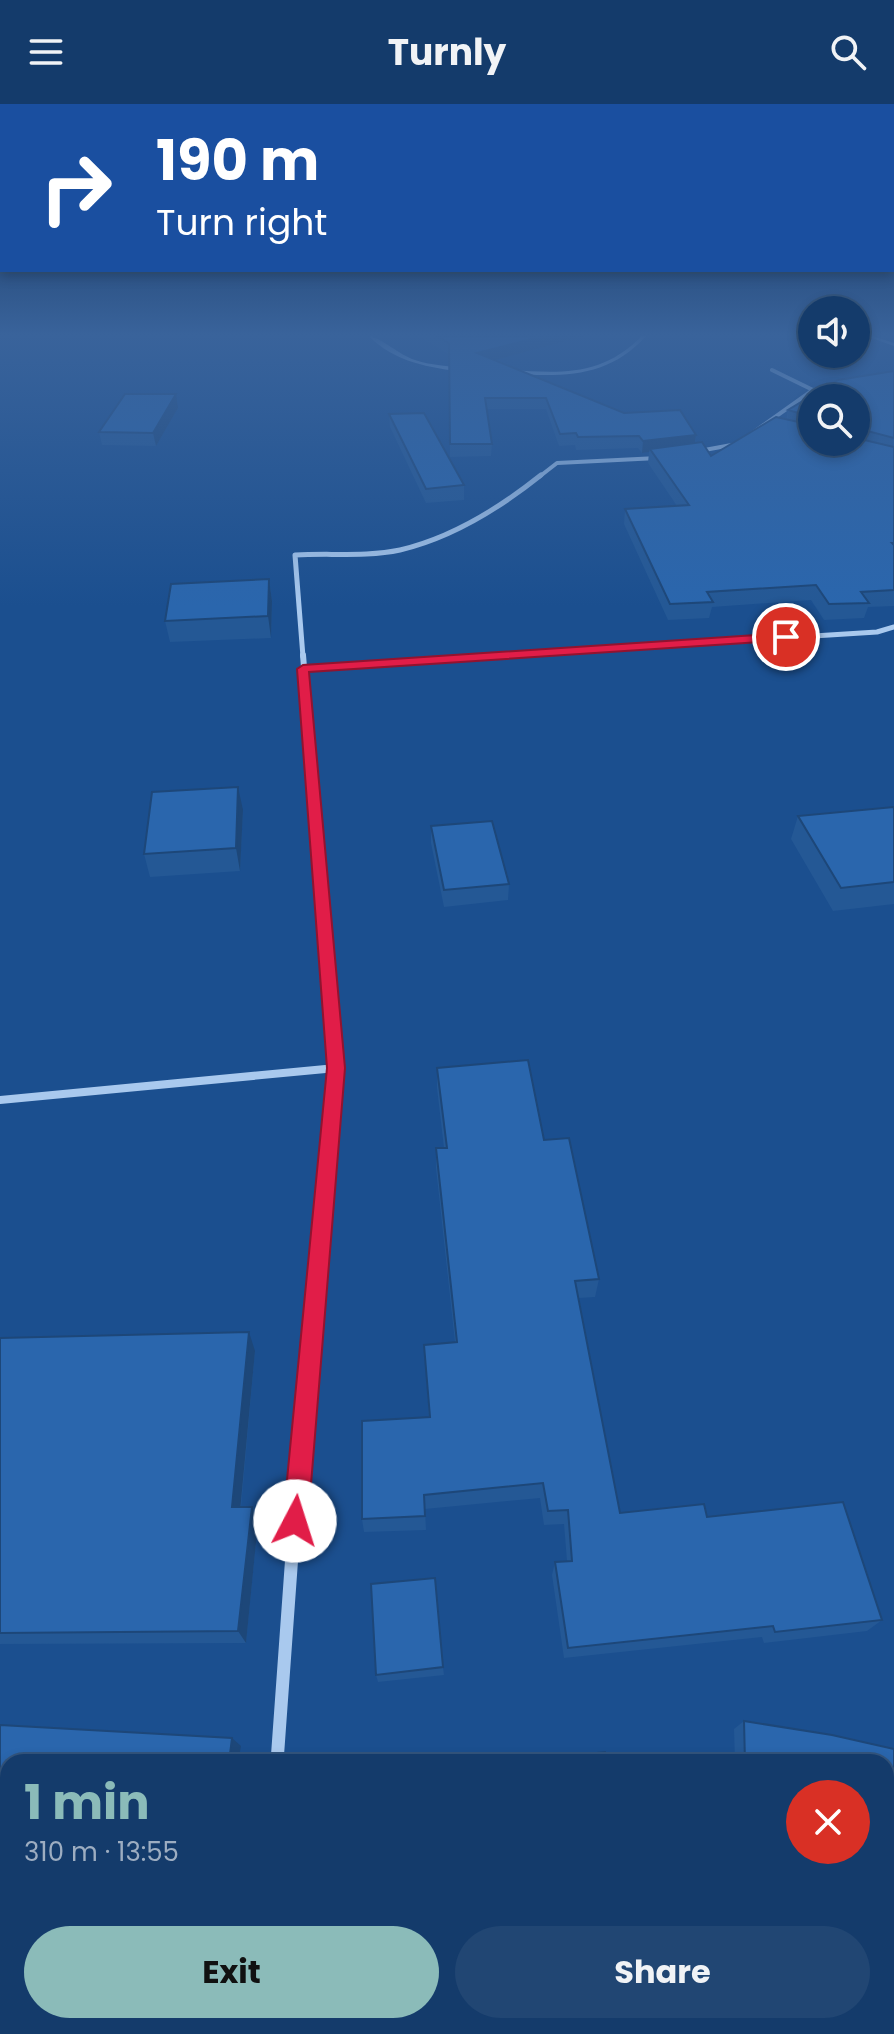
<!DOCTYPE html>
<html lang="en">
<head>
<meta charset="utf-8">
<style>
  body { margin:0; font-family:Poppins,sans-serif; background:#214673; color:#f1f3f6; height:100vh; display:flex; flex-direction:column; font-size:30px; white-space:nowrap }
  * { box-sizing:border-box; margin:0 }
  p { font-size:26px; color:#9dadc1 }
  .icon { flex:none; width:44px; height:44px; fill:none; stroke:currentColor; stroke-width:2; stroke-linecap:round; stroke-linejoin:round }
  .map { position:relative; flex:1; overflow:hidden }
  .side { position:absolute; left:0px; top:1650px; width:894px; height:280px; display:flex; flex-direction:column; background:#143b6b; border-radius:24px 24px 0 0; box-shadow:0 4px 12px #0003,0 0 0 2px #33557e }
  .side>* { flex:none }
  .hud { position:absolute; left:0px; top:0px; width:894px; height:168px; box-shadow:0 4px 12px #0003,0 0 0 2px #33557e; background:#1a4fa0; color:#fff; overflow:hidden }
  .buttons { position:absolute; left:798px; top:192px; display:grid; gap:16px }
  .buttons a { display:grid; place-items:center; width:72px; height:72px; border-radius:50%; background:#143b6b; box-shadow:0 4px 12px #0003,0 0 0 2px #33557e; font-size:40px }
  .pin { position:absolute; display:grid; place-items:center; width:68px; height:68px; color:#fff; margin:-34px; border:4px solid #fff; border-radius:50%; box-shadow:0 2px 8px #0007 }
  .me { position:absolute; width:88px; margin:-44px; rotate:5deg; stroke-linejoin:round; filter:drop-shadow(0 0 6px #0008) }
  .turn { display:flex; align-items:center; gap:28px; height:168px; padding:0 24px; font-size:36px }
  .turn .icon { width:104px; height:104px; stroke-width:2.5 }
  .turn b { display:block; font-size:56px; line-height:68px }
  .round { display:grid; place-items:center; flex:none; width:84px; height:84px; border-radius:42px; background:#214673 }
  .head { display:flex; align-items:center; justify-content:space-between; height:136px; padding:0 24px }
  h1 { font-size:48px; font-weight:700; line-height:60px; color:#8bbbb9 }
  .cta { display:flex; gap:16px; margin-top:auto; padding:16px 24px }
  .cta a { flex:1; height:92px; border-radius:48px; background:#8bbbb9; color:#111; font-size:32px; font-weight:700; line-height:92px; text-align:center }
  .cta a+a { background:#214673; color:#f1f3f6 }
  header { display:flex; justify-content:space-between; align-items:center; height:104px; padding:0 24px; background:#143b6b; font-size:36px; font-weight:700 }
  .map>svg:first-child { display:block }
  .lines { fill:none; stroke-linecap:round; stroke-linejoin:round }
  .stream { fill:#9cc4f0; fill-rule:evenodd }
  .street-far5 { stroke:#a9c9ee; stroke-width:4 }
  .street-far4 { stroke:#a9c9ee; stroke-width:5 }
  .street-far3 { stroke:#a9c9ee; stroke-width:6 }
  .street-far2 { stroke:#a9c9ee; stroke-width:8 }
  .street-far1 { stroke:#a9c9ee; stroke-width:10 }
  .street { stroke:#a9c9ee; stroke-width:13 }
  .wall { fill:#245895; fill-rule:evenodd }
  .shaded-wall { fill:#1d4779 }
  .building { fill:#2a66ad; stroke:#1d4779; stroke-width:2 }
  .route { fill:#e11d48; stroke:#92132f; stroke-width:2 }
</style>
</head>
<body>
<header><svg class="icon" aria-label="menu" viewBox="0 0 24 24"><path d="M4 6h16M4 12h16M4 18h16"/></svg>Turnly<svg class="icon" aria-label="search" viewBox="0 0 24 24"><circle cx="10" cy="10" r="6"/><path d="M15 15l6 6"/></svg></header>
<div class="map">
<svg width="894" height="1930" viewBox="0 0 894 1930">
  <rect width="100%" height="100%" fill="#1b4f8f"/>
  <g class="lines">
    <path class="stream" d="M 369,232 C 382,234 399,251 415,256 C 432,262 451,261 468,266 L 465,268 C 430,264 394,258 369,232 Z
      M 642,232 L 646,232 C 615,266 581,272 537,271 C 526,270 515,271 505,268 L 508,266 C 562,269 601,273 642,232 Z
      M 866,232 L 872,232 L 894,239 L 894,242 Z"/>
    <path class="street-far5" d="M 772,266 L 813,286
      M 699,347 L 737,340 L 813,286 L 836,283
      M 539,373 L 557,359 L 658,354"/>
    <path class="street-far4" d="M 303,553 L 295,451 C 328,449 367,453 400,446 C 451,434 501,403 541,371
      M 484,553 L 877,528 L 894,523"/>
    <path class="street-far3" d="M 303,551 L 322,783
      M 303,565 L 515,551"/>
    <path class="street-far2" d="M 321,781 L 336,964 L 326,1077
      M 0,996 L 336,964"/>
    <path class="street-far1" d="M 292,1452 L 326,1075"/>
    <path class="street" d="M 277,1658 L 292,1450
      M 0,1902 L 8,1902
      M 259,1930 L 260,1922"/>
  </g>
  <path class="wall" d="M 418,232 L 584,232 L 494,256 L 624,309 L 680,306 L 696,331 L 695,339 L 702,338 L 711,352 L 776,313 L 786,316 L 788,306 L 838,276 L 894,267 L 894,502 L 868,503 L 864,514 L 824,516 L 811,496 L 712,503 L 709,514 L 668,516 L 624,420 L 625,405 L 677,402 L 648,359 L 649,348 L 642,349 L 638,344 L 576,346 L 575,341 L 559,342 L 546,305 L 487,305 L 492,340 L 491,352 L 450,353 L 449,250 ZM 812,294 L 856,294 L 856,338 L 812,338 Z
    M 178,304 L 156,342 L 102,341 L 99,328 Z
    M 389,310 L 464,381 L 464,396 L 426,399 L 390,323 Z
    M 269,475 L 272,497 L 271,534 L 170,538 L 165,517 Z
    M 894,703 L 894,800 L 833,807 L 791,735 L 798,712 Z
    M 243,706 L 240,767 L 150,773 L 144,750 Z
    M 431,722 L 509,780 L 508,796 L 444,803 L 431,739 Z
    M 437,964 L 544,1036 L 599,1175 L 595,1193 L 579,1194 L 620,1409 L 707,1413 L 882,1516 L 867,1527 L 764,1539 L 762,1533 L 564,1554 L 552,1471 L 555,1458 L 567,1457 L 564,1420 L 544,1421 L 540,1394 L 425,1405 L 426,1426 L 364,1428 L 362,1415 L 429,1313 L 424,1241 L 455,1238 L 436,1064 L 436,1044 L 444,1044 L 437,984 Z
    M 0,1234 L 255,1247 L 241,1403 L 258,1418 L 246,1539 L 0,1540 Z
    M 443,1563 L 444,1571 L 378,1578 L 376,1571 Z
    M 744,1617 L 894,1645 L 894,1772 L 886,1770 L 886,1658 L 735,1658 L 734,1625 Z
    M 755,1922 L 886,1922 L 892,1930 L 756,1930 Z"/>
  <path class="shaded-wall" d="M 544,232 L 584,232 L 477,261 L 477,249 Z
    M 176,290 L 178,304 L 156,342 L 153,329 Z
    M 696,331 L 694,343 L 650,345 L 649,348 L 642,349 L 643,337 Z
    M 269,475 L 272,497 L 271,534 L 268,512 Z
    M 238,683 L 243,706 L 240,767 L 236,744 Z
    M 249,1228 L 255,1247 L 239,1418 L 232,1403 Z
    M 252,1403 L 258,1418 L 246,1539 L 238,1527 Z
    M 232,1634 L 241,1642 L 238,1658 L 229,1658 Z"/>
  <path class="building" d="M 436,232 L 544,232 L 477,249 L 624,309 L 680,306 L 696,331 L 643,337 L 639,332 L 578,333 L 576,329 L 560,330 L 546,294 L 485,294 L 492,340 L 450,340 L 449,239 Z
    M 894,267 L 894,334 L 856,324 L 856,294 L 812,294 L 812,313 L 788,306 L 838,276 Z
    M 125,290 L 176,290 L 153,329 L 99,328 Z
    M 424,309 L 464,381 L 426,385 L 389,310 Z
    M 776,313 L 812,321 L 812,338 L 856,338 L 856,334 L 894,343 L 894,439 L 892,439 L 894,441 L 894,486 L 861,488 L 869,499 L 829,500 L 816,481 L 707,488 L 713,498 L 670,500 L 625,405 L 689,401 L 650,345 L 702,338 L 711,352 Z
    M 269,475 L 268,512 L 165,517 L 171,480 Z
    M 238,683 L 236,744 L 144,750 L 152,688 Z
    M 894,703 L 894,778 L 841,784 L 798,712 Z
    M 492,717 L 509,780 L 444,786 L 431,722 Z
    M 528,956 L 544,1036 L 569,1034 L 599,1175 L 575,1177 L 620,1409 L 704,1400 L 707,1413 L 843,1398 L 882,1516 L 775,1528 L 773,1522 L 568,1544 L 555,1458 L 572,1457 L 568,1406 L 548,1407 L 543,1379 L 424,1391 L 425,1412 L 362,1415 L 362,1317 L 430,1313 L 424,1241 L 457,1238 L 436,1044 L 447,1044 L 437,964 Z
    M 249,1228 L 232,1403 L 252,1403 L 238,1527 L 0,1529 L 0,1234 Z
    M 435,1474 L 443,1563 L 376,1571 L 371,1480 Z
    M 744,1617 L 832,1631 L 894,1645 L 894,1766 L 886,1764 L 886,1658 L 745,1658 Z
    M 0,1621 L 232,1634 L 229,1658 L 8,1658 L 8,1794 L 0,1793 Z
    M 605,1648 L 607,1658 L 532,1658 L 532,1656 Z
    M 886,1890 L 892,1930 L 768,1930 L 768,1922 L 886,1922 Z"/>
  <linearGradient id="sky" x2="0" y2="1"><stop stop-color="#0f2b4f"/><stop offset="0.46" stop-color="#39639b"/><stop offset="1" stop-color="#39639b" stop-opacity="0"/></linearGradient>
  <rect width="894" height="502" fill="url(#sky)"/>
  <path class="route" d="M 786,529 L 792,533 L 790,536 L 309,568 L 345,964 L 308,1417 L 304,1426 L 295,1429 L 286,1426 L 283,1417 L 327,964 L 297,565 L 303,561 Z"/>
</svg>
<div class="buttons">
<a><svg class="icon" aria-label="sound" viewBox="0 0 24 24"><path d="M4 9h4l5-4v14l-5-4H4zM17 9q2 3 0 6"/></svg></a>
<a><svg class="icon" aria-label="search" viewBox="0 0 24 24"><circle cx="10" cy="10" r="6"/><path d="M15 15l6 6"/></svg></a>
</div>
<div class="pin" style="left:786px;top:533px;background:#d93025"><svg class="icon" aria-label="arrive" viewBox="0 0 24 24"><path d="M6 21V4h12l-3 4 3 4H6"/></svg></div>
<svg class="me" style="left:295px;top:1417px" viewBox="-20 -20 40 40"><circle r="19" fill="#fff"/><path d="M0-13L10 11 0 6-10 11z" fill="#e11d48"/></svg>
<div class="hud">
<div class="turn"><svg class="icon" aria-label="right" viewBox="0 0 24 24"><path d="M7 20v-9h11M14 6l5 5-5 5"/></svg><div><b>190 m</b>Turn right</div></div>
</div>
<section class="side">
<div class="head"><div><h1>1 min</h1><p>310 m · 13:55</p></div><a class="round" style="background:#d93025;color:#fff"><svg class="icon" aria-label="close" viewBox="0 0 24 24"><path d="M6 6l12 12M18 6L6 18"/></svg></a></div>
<div class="cta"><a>Exit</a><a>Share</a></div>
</section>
</div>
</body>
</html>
